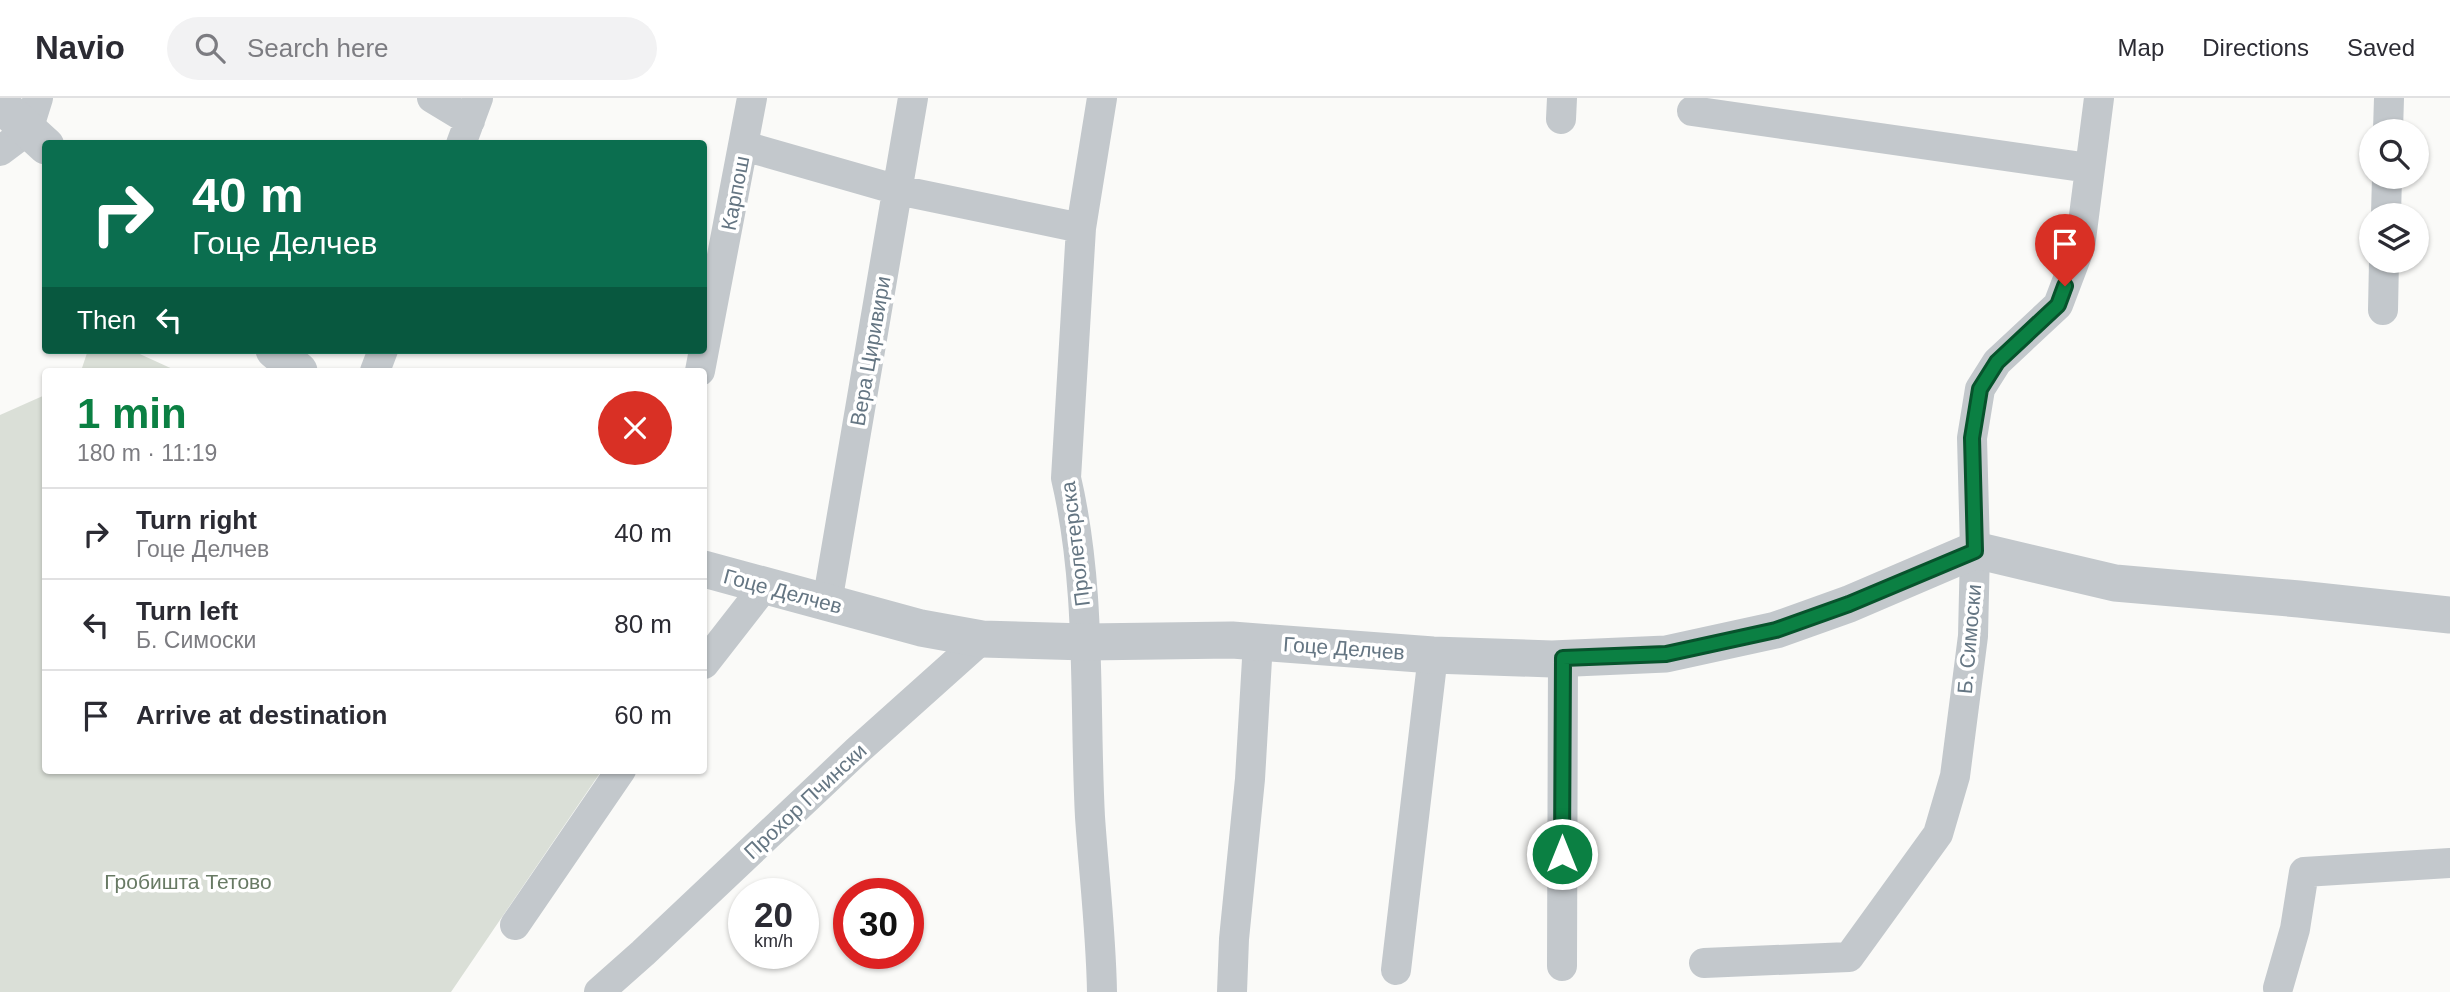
<!DOCTYPE html>
<html lang="en">
<head>
<meta charset="utf-8">
<style>
  body { margin:0; font-family:Arial,sans-serif; background:#f2f2f3; color:#2b2b33; height:100vh; display:flex; flex-direction:column; font-size:26px; white-space:nowrap }
  * { box-sizing:border-box; margin:0 }
  p { font-size:23px; color:#7c7c81 }
  .icon { flex:none; width:38px; height:38px; fill:none; stroke:currentColor; stroke-width:2; stroke-linecap:round; stroke-linejoin:round }
  .map { position:relative; flex:1; overflow:hidden }
  .panel { position:absolute; left:42px; top:270px; width:665px; height:406px; display:flex; flex-direction:column; background:#fff; border-radius:7px; box-shadow:0 2px 5px #0004 }
  .panel>* { flex:none }
  .guide { position:absolute; left:42px; top:42px; width:665px; height:214px; border-radius:7px; box-shadow:0 2px 5px #0004; background:#0b6e4f; color:#fff; overflow:hidden }
  .fabs { position:absolute; left:2359px; top:21px; display:grid; gap:14px }
  .fabs a { display:grid; place-items:center; width:70px; height:70px; border-radius:50%; background:#fff; box-shadow:0 2px 5px #0004; font-size:35px }
  .speed { position:absolute; left:728px; top:780px; display:flex; gap:14px; font-size:35px; font-weight:700; text-align:center }
  .speed>* { display:grid; place-content:center; width:91px; height:91px; border-radius:50%; background:#fff; box-shadow:0 2px 5px #0004; line-height:1 }
  .speed small { font-size:18px; font-weight:400 }
  .speed .limit { border:10px solid #d22; background:#fff; color:#111 }
  .pin { position:absolute; display:grid; place-items:center; width:60px; height:60px; color:#fff; margin:-72px -30px; border-radius:50% 50% 50% 0; rotate:-45deg; box-shadow:0 0 7px #0007 }
  .pin .icon { rotate:45deg }
  .me { position:absolute; width:77px; margin:-38px; rotate:0deg; stroke-linejoin:round; filter:drop-shadow(0 0 5px #0008) }
  .turn { display:flex; align-items:center; gap:24px; height:147px; padding:0 35px; font-size:32px }
  .turn .icon { width:91px; height:91px; stroke-width:2.5 }
  .turn b { display:block; font-size:49px; line-height:60px }
  .then { display:flex; align-items:center; height:66px; padding:0 35px; background:#0003; gap:14px; font-size:26px }
  .round { display:grid; place-items:center; flex:none; width:74px; height:74px; border-radius:37px; background:#f2f2f3 }
  .overview { display:flex; align-items:center; justify-content:space-between; height:119px; padding:0 35px }
  h1 { font-size:42px; font-weight:700; line-height:52px; color:#0b8043 }
  ul { padding:0; list-style:none }
  li { display:flex; align-items:center; gap:21px; height:91px; padding:0 35px; border-top:2px solid #e1e1e2 }
  li div { flex:1 }
  li b { display:block; font-size:26px }
  li em { font-style:normal }
  header { display:flex; align-items:center; gap:42px; box-sizing:border-box; height:98px; padding:0 35px; background:#fff; border-bottom:2px solid #e1e1e2 }
  header strong { font-size:33px }
  nav { display:flex; gap:38px; margin-inline-start:auto; font-size:24px }
  .search { width:490px; height:63px; background:#f2f2f3; display:flex; align-items:center; gap:18px; box-sizing:border-box; padding:0 24px; border-radius:38px; color:#7c7c81; font-size:26px }
  .map>svg:first-child { display:block }
  .green { fill:#dadfd7 }
  .lines { fill:none; stroke-linecap:round; stroke-linejoin:round }
  .minor { stroke:#c3c8cc; stroke-width:30 }
  .tertiary { stroke:#c3c8cc; stroke-width:37 }
  .route-casing { stroke:#07532c; stroke-width:18 }
  .route { stroke:#0b8043; stroke-width:12 }
  .labels { text-anchor:middle; dominant-baseline:central; stroke-width:7; stroke-linejoin:round; paint-order:stroke }
  .street-label { font-size:21px; fill:#657683; stroke:#fff }
  .park-label { font-size:21px; fill:#687a64; stroke:#fff }
</style>
</head>
<body>
<header>
<strong>Navio</strong>
<div class="search"><svg class="icon" aria-label="search" viewBox="0 0 24 24"><circle cx="10" cy="10" r="6"/><path d="M15 15l6 6"/></svg>Search here</div>
<nav><a>Map</a><a>Directions</a><a>Saved</a></nav>
</header>
<div class="map">
<svg width="2450" height="894" viewBox="0 0 2450 894">
  <rect width="100%" height="100%" fill="#fafaf8"/>
  <path class="green" d="M 88,252 L 131,252 L 177,273 L 81,273 Z
    M 45,297 L 46,672 L 602,672 L 451,894 L 0,894 L 0,317 Z"/>
  <g class="lines">
    <path class="minor" d="M 432,0 L 470,23
      M 1102,0 L 1081,130 L 1066,380 C 1092,491 1084,606 1090,719 C 1094,777 1101,835 1102,894
      M 1692,13 L 2089,70
      M 1561,21 L 1562,0
      M 2388,33 L 2389,0
      M 461,46 L 478,0
      M 744,48 L 898,92 L 1081,130
      M 0,53 L 28,32 L 38,0
      M 2386,117 L 2387,79
      M 2383,212 L 2384,163
      M 375,273 L 383,252
      M 700,273 L 752,0
      M 827,505 L 913,0
      M 704,566 L 764,489
      M 515,827 L 621,672
      M 1704,865 L 1849,859 L 1938,736 L 1955,678 L 1973,538 L 1975,452 L 1972,340 L 1980,291 L 1997,264 L 2058,207 L 2080,149 L 2099,0
      M 1562,868 L 1563,560
      M 1396,872 L 1433,557
      M 2278,890 L 2295,831 L 2304,774 L 2450,765
      M 599,894 L 643,855 L 858,652 L 982,541
      M 1232,894 L 1234,841 L 1250,681 L 1258,544"/>
    <path class="tertiary" d="M 0,6 L 46,48
      M 274,252 L 299,273
      M 704,471 L 921,530 L 982,541 L 1086,544 L 1232,542 L 1433,557 L 1552,561 L 1666,556 L 1776,532 L 1849,506 L 1975,452 L 2115,485 L 2299,501 L 2450,517"/>
  </g>
  <g class="lines">
    <g class="route-casing">
      <path id="route" d="M 1562,756 L 1563,560 L 1666,556 L 1776,532 L 1849,506 L 1975,453 L 1972,340 L 1980,291 L 1997,264 L 2058,207 L 2065,188"/>
    </g>
    <use href="#route" class="route"/>
  </g>
  <g class="labels">
    <g class="street-label">
      <text transform="translate(735 95) rotate(-79)">Карпош</text>
      <text transform="translate(870 253) rotate(-80)">Вера Циривири</text>
      <text transform="translate(1075 446) rotate(-97)">Пролетерска</text>
      <text transform="translate(783 493) rotate(15)">Гоце Делчев</text>
      <text transform="translate(1969 541) rotate(-85)">Б. Симоски</text>
      <text transform="translate(1344 550) rotate(4)">Гоце Делчев</text>
      <text transform="translate(805 703) rotate(-43)">Прохор Пчински</text>
    </g>
    <g class="park-label">
      <text x="188" y="783">Гробишта Тетово</text>
    </g>
  </g>
</svg>
<div class="fabs">
<a><svg class="icon" aria-label="search" viewBox="0 0 24 24"><circle cx="10" cy="10" r="6"/><path d="M15 15l6 6"/></svg></a>
<a><svg class="icon" aria-label="layers" viewBox="0 0 24 24"><path d="M12 4l9 5-9 5-9-5zM3 14l9 5 9-5"/></svg></a>
</div>
<div class="speed"><div>20<small>km/h</small></div><div class="limit">30</div></div>
<div class="pin" style="left:2065px;top:188px;background:#d93025"><svg class="icon" aria-label="arrive" viewBox="0 0 24 24"><path d="M6 21V4h12l-3 4 3 4H6"/></svg></div>
<svg class="me" style="left:1562px;top:756px" viewBox="-20 -20 40 40"><circle r="17" fill="#0b8043" stroke="#fff" stroke-width="3"/><path d="M0-11L8 9 0 5-8 9z" fill="#fff"/></svg>
<div class="guide">
<div class="turn"><svg class="icon" aria-label="right" viewBox="0 0 24 24"><path d="M7 20v-9h11M14 6l5 5-5 5"/></svg><div><b>40 m</b>Гоце Делчев</div></div>
<div class="then">Then<svg class="icon" aria-label="left" viewBox="0 0 24 24"><path d="M17 20v-9H6M10 6l-5 5 5 5"/></svg></div>
</div>
<section class="panel">
<div class="overview"><div><h1>1 min</h1><p>180 m · 11:19</p></div><a class="round" style="background:#d93025;color:#fff"><svg class="icon" aria-label="close" viewBox="0 0 24 24"><path d="M6 6l12 12M18 6L6 18"/></svg></a></div>
<ul>
<li><svg class="icon" aria-label="right" viewBox="0 0 24 24"><path d="M7 20v-9h11M14 6l5 5-5 5"/></svg><div><b>Turn right</b><p>Гоце Делчев</p></div><em>40 m</em></li>
<li><svg class="icon" aria-label="left" viewBox="0 0 24 24"><path d="M17 20v-9H6M10 6l-5 5 5 5"/></svg><div><b>Turn left</b><p>Б. Симоски</p></div><em>80 m</em></li>
<li><svg class="icon" aria-label="arrive" viewBox="0 0 24 24"><path d="M6 21V4h12l-3 4 3 4H6"/></svg><div><b>Arrive at destination</b></div><em>60 m</em></li>
</ul>
</section>
</div>
</body>
</html>
